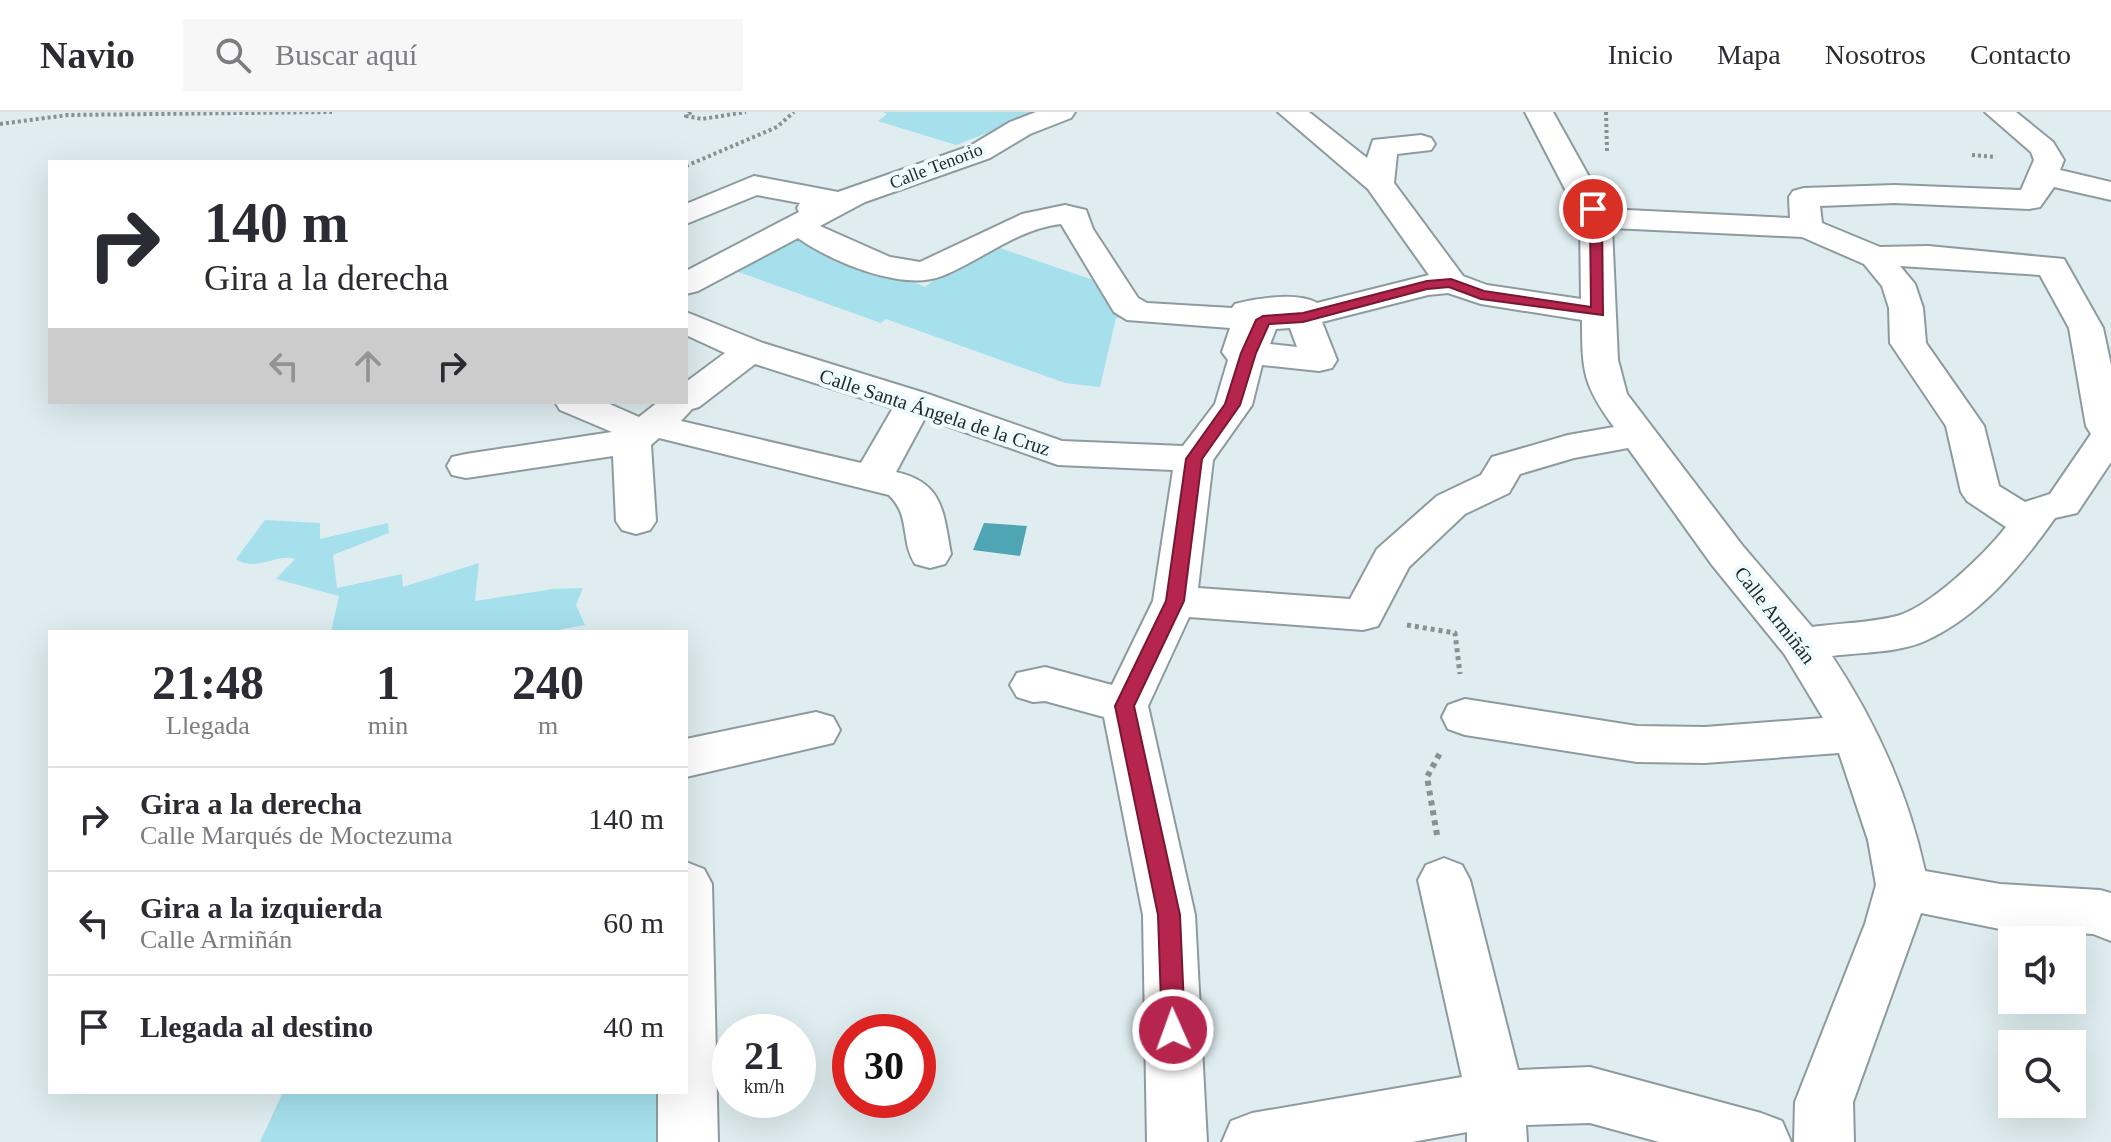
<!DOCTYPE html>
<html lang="es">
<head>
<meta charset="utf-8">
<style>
  body { margin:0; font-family:Georgia,serif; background:#f7f7f7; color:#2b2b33; height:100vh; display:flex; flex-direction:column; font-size:30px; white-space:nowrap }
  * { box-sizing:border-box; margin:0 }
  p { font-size:26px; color:#7c7c81 }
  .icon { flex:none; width:44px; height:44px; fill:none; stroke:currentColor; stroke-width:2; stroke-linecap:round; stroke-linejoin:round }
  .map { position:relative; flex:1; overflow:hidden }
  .side { position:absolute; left:48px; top:518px; width:640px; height:464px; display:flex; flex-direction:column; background:#fff; border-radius:0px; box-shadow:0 8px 32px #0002 }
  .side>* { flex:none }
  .guide { position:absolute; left:48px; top:48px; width:640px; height:244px; border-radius:0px; box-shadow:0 8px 32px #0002; background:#fff; color:#2b2b33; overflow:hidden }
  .fabs { position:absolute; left:1998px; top:814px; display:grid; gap:16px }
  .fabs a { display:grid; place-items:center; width:88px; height:88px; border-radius:0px; background:#fff; box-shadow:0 8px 32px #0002; font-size:40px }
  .speed { position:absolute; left:712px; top:902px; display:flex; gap:16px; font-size:40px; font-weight:700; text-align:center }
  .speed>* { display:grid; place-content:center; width:104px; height:104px; border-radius:50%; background:#fff; box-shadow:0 8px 32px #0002; line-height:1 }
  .speed small { font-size:20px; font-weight:400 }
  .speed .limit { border:12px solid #d22; background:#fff; color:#111 }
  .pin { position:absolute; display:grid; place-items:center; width:68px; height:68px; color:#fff; margin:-34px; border:4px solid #fff; border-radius:50%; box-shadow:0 2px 8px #0007 }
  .me { position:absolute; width:88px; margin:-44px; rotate:358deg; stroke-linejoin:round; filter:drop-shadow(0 0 6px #0008) }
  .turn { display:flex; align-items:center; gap:28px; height:168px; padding:0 24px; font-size:36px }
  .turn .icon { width:104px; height:104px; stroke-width:2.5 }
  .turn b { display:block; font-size:56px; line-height:68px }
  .lanes { display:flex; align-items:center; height:76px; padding:0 24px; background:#0003; justify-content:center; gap:40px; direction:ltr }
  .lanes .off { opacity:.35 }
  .eta { display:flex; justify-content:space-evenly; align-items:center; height:136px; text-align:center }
  .eta b { font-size:48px; font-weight:700; line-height:56px }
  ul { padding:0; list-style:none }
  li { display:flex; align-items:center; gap:24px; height:104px; padding:0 24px; border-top:2px solid #e1e1e2 }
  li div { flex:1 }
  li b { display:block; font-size:30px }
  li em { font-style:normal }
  header { display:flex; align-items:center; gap:48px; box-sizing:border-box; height:112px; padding:0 40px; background:#fff; border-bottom:2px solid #e1e1e2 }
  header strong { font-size:38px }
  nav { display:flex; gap:44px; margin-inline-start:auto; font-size:28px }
  .search { width:560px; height:72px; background:#f7f7f7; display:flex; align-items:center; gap:20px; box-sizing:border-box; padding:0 28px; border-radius:0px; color:#7c7c81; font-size:30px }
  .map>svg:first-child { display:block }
  .green { fill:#a5e0ec }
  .water { fill:#50a5b5 }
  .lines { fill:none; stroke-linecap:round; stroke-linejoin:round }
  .minor-casing { stroke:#8e9b9e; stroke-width:4 }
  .path-far2 { stroke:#869193; stroke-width:4; stroke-dasharray:3 3; stroke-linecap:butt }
  .path-far1 { stroke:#869193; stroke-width:5; stroke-dasharray:4 4; stroke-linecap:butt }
  .path { stroke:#869193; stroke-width:6; stroke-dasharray:5 5; stroke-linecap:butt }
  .minor { fill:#fff; fill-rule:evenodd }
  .route { fill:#b6254d; stroke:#761832; stroke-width:2 }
  .labels { text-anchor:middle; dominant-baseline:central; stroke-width:8; stroke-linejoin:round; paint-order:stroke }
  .far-street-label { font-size:18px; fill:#242a2b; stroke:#edfbfe }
  .street-label { font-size:20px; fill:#242a2b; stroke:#edfbfe }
</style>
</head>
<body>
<header>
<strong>Navio</strong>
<div class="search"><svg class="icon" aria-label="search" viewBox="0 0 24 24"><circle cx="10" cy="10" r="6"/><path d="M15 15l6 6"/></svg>Buscar aquí</div>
<nav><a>Inicio</a><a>Mapa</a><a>Nosotros</a><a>Contacto</a></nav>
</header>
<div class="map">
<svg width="2111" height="1030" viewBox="0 0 2111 1030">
  <rect width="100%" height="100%" fill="#dfedf0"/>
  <path class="green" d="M 883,0 L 1041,0 L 956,33 L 878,9 L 887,2 Z
    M 801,121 L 925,175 L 944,160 L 1000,136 L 1099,170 L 1122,206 L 1116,206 L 1100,275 L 1065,271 L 886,207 L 881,211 L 733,158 Z
    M 265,408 L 320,411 L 320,427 L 388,411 L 389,421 L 333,443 L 337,476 L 402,462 L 403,475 L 479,451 L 475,489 L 553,477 L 583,476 L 576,493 L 585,513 L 546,520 L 331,520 L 339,484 L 276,467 L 295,447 C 275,441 257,461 236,447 Z
    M 283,980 L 669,980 L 667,1030 L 260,1030 Z"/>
  <path class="water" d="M 984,411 L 1027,414 L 1020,444 L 973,438 Z"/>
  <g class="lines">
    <g class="minor-casing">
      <path id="minor" d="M 1036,0 L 1075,0 L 1071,6 L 1030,22 L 990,46 L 865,90 L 820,114 L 890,145 L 920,150 L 1022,102 L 1065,93 L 1086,98 L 1093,117 L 1138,186 L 1147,191 L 1232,196 L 1235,192 C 1257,186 1297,180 1317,191 L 1429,163 L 1368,77 L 1278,0 L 1309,0 L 1367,46 L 1373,28 L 1421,23 L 1431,26 L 1435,32 L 1431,38 L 1397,42 L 1394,71 L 1463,164 L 1487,173 L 1581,187 L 1580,106 L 1525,0 L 1553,0 L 1607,97 L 1790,106 L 1789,85 L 1793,79 L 1804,76 L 1895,73 L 2021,78 L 2034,48 L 2031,40 L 1985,0 L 2016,0 L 2053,30 L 2064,48 L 2060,58 L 2111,70 L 2111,88 L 2054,75 L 2040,95 L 2029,97 L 1895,91 L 1820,94 L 1822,111 L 1880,135 L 1928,134 L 2064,147 L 2103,216 L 2111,253 L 2111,350 L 2077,401 L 2055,406 C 2021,454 1980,504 1925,529 C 1898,541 1861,540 1832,544 C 1876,610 1908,681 1925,759 L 2000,772 L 2100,778 L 2111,781 L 2111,829 L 2093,822 L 2000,817 L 1921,801 L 1853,990 L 1854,1030 L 1794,1030 L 1795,990 L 1865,812 L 1876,773 L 1868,728 L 1839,641 L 1705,651 L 1637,650 L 1465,623 L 1448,617 L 1442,605 L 1448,593 L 1465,587 L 1637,614 L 1705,615 L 1823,606 L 1785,543 L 1712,453 L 1628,336 L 1574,346 L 1520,362 L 1509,381 L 1465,402 L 1409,455 L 1378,514 L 1363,518 L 1189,505 L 1148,594 L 1195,803 L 1207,1030 L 1147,1030 L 1143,803 L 1104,605 L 1045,589 L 1033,590 L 1017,585 L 1010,573 L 1017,561 L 1045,555 L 1112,573 L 1153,489 L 1173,358 L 1058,353 L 925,306 L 896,360 C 944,371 943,400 951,442 L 945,452 L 930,456 L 915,452 C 900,428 911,404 889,383 L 659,326 L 651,333 L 656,409 L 650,418 L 636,422 L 622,418 L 616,409 L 613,344 L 466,366 L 452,363 L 447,354 L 452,345 L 466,342 L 612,320 L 560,298 L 555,290 L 605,290 L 639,305 L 658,290 L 686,290 L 686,270 L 725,241 L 686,223 L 686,200 L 763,231 L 928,282 L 1062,329 L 1183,334 L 1215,292 L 1228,248 L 1222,240 L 1230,216 L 1127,208 L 1114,200 L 1061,112 C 1017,117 982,148 942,164 C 903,180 830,149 798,126 L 698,179 L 686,182 L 686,159 L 799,100 L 797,96 L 800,91 L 757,83 L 686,112 L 686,92 L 754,64 L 838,80 L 970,34 L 1010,10 ZM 1612,116 L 1802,125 L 1864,152 L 1882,174 L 1889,196 L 1890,231 L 1946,314 L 1961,380 L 1967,389 L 2006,415 C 1985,442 1930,495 1897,504 C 1871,511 1839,511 1812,515 L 1742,433 L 1627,282 L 1618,248 ZM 1900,154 L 2040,163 L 2069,216 L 2086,314 L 2091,322 L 2050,382 L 2025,390 L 1999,374 L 1984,314 L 1926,231 L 1923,196 L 1915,172 ZM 1448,181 L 1481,192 L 1582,208 C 1582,259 1583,273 1614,315 L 1568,323 L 1492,345 L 1481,363 L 1437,384 L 1377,437 L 1350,487 L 1198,476 L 1213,348 L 1252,293 L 1262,253 L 1319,259 L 1332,256 L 1337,248 L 1322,210 L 1428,183 ZM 1290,216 L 1297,235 L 1270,232 L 1276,217 ZM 755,252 L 893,296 L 861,351 L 681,309 L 692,297 L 699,295 Z
        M 816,600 L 833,605 L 840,618 L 833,631 L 686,665 L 686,627 Z
        M 1444,746 L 1462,753 L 1470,768 L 1518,958 L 1590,955 L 1761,1001 L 1782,1009 L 1791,1030 L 1659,1030 L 1590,1011 L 1526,1013 L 1527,1030 L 1467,1030 L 1467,1020 L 1412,1030 L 1222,1030 L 1231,1009 L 1252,1001 L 1462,965 L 1418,768 L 1426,753 Z
        M 686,750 L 704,757 L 712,772 L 718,1030 L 658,1030 L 658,980 L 686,980 Z"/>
    </g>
    <path class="path-far2" d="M 691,0 L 686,4 L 702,7 L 746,0
      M 1606,0 L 1607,39
      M 0,12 L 68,3 L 332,0
      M 1972,43 L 1996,45
      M 686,54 L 777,15 L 794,0"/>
    <path class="path-far1" d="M 1407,513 L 1455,521 L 1460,562"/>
    <path class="path" d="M 1437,723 L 1427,665 L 1440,641"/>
    <use href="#minor" class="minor"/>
  </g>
  <path class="route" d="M 1593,93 L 1597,94 L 1602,106 L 1603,203 L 1481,187 L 1449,175 L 1427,177 L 1303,210 L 1269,212 L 1256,241 L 1240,293 L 1202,347 L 1184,489 L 1134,594 L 1180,803 L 1185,918 L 1181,925 L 1173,928 L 1165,925 L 1162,918 L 1158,803 L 1115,594 L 1166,489 L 1186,347 L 1225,292 L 1241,241 L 1256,208 L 1263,204 L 1303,201 L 1427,169 L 1451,167 L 1484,179 L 1591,195 L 1590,106 L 1586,97 Z"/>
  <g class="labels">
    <g class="far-street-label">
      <text transform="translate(936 54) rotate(-21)">Calle Tenorio</text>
    </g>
    <g class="street-label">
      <text transform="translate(935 300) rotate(18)">Calle Santa Ángela de la Cruz</text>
      <text transform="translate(1775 503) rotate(52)">Calle Armiñán</text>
    </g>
  </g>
</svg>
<div class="fabs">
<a><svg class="icon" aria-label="sound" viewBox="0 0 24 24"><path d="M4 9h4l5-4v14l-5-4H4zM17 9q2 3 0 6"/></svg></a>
<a><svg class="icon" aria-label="search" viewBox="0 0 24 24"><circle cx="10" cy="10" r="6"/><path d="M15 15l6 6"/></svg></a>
</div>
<div class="speed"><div>21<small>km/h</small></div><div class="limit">30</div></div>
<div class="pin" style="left:1593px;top:97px;background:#d93025"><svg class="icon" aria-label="arrive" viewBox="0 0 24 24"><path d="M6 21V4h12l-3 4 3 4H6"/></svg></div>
<svg class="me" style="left:1173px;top:918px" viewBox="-20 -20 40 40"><circle r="17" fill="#b6254d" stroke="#fff" stroke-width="3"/><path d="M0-11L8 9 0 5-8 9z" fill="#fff"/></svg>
<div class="guide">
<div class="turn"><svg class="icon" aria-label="right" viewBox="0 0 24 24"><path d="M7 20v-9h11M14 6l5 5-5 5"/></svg><div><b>140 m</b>Gira a la derecha</div></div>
<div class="lanes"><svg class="icon off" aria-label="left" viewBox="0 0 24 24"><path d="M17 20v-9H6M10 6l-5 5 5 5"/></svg><svg class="icon off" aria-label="ahead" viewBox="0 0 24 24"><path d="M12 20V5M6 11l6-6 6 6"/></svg><svg class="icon" aria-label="right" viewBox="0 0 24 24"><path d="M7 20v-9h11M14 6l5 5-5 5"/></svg></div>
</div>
<section class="side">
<div class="eta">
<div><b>21:48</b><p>Llegada</p></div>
<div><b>1</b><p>min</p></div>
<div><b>240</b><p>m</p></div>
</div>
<ul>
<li><svg class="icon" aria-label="right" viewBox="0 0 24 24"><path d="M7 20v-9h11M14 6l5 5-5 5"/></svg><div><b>Gira a la derecha</b><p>Calle Marqués de Moctezuma</p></div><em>140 m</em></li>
<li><svg class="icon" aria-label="left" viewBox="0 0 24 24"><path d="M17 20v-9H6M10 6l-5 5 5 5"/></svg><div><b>Gira a la izquierda</b><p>Calle Armiñán</p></div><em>60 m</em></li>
<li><svg class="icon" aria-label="arrive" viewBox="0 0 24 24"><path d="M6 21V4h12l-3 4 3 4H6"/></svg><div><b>Llegada al destino</b></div><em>40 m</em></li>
</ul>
</section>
</div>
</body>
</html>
